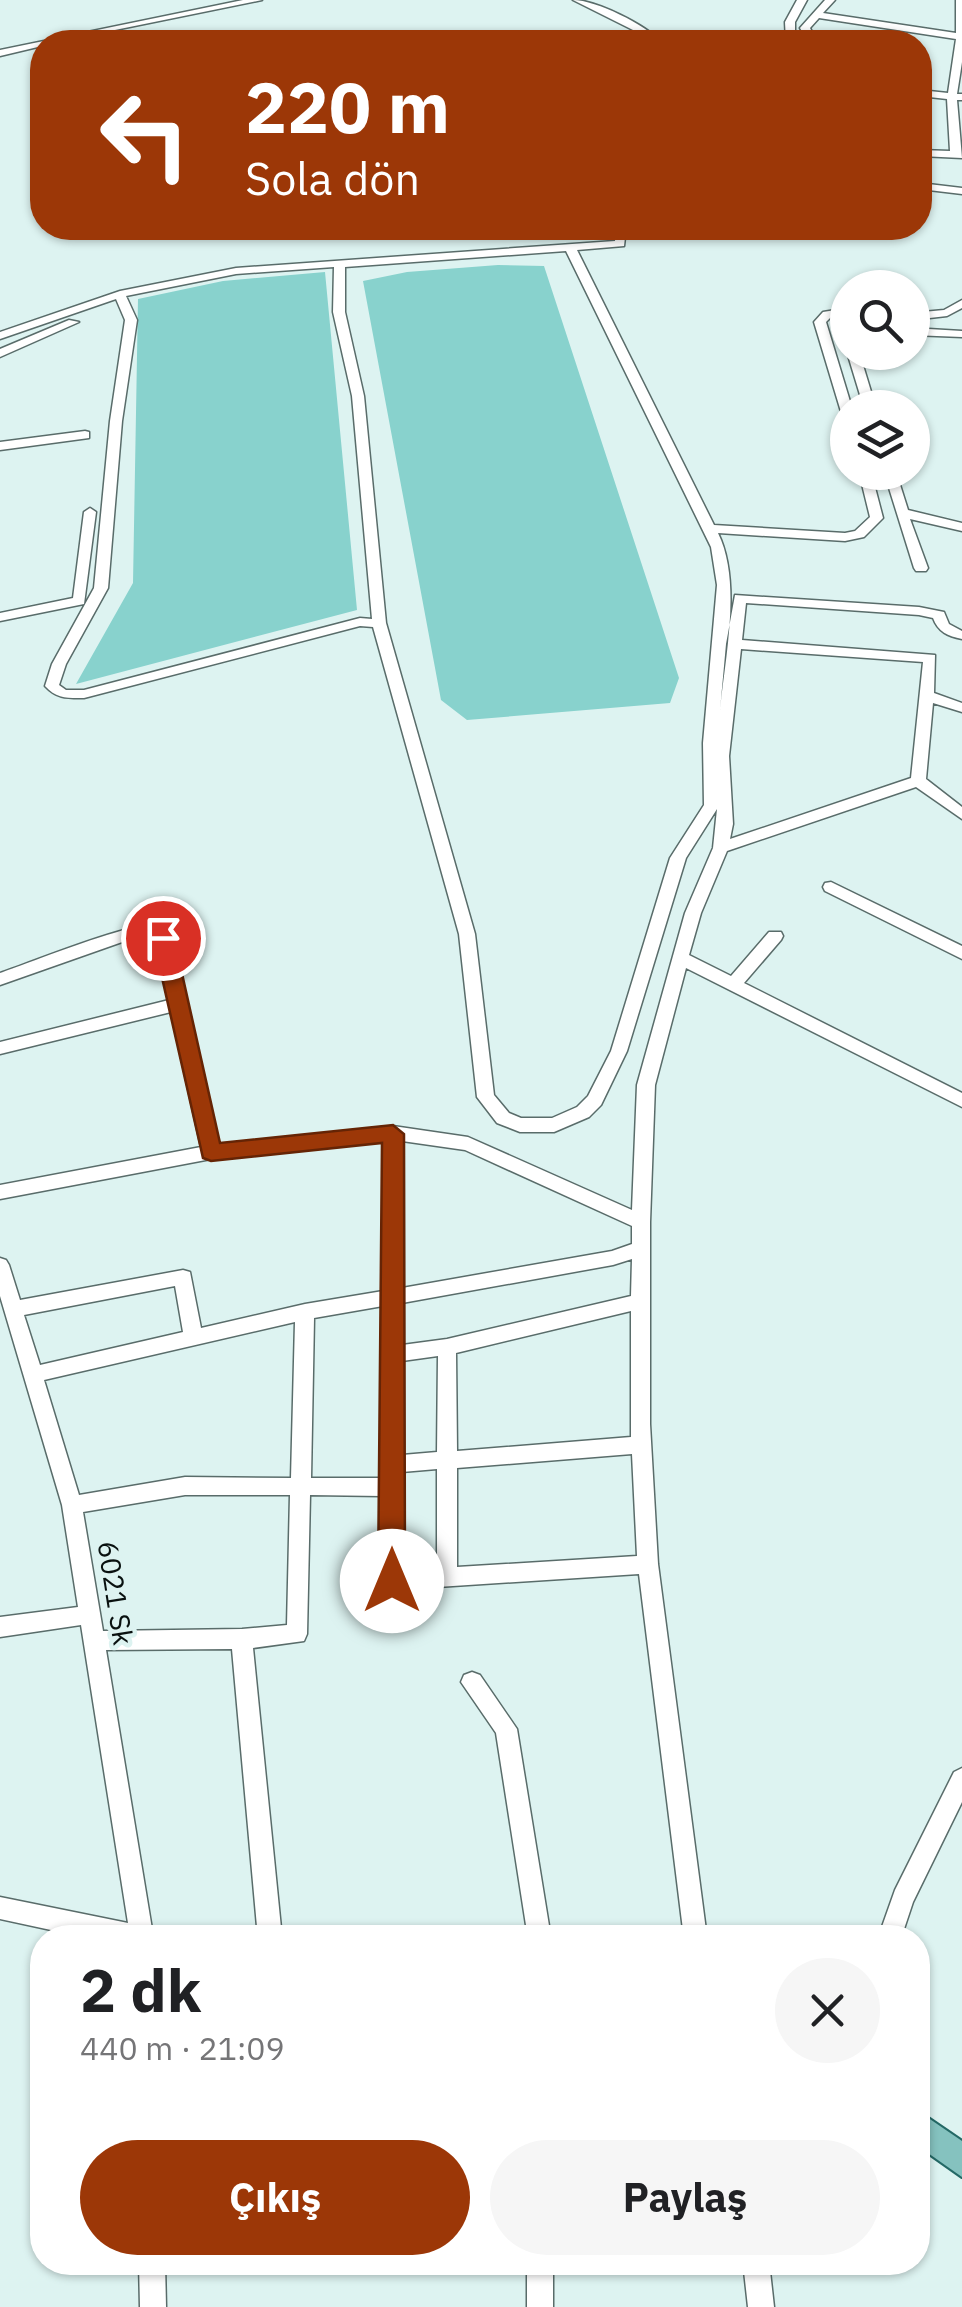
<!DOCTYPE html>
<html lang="tr">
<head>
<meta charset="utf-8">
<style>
  body { margin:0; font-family:"IBM Plex Sans",sans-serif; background:#f6f6f6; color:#202124; height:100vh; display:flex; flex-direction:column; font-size:38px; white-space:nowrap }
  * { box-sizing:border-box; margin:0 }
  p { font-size:32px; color:#757577 }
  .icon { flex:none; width:55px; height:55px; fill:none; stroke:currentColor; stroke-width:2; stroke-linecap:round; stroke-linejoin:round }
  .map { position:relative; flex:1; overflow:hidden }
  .drawer { position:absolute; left:30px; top:1925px; width:900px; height:350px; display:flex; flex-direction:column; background:#fff; border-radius:40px; box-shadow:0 2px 8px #0004 }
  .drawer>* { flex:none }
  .banner { position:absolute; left:30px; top:30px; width:902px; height:210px; border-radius:40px; box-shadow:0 2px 8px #0004; background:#9c3707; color:#fff; overflow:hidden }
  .fabs { position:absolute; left:830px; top:270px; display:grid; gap:20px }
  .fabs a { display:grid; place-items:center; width:100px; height:100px; border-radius:50%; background:#fff; box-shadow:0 2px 8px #0004; font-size:50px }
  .pin { position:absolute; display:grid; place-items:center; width:85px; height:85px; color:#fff; margin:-42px; border:5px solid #fff; border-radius:50%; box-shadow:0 2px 10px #0007 }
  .me { position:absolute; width:110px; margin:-55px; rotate:0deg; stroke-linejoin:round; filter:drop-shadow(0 0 8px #0008) }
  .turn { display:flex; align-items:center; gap:35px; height:210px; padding:0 50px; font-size:45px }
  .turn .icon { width:130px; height:130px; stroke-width:2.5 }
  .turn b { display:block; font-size:70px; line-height:85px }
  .round { display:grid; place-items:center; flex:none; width:105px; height:105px; border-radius:52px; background:#f6f6f6 }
  .summary { display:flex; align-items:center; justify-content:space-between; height:170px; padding:0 50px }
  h1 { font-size:60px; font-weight:700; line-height:75px }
  .primary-button { display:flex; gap:20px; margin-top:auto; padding:20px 50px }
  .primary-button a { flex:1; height:115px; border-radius:60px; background:#9c3707; color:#fff; font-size:40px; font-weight:700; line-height:115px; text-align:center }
  .primary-button a+a { background:#f6f6f6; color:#202124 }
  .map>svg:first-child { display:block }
  .green { fill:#88d2cd }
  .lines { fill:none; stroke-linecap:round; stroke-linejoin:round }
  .minor-casing { stroke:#596c6a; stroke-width:3 }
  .major-casing { stroke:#246966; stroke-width:4 }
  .minor { fill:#fff; fill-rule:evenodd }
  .major { fill:#85c2bf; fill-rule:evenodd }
  .route { fill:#9c3707; stroke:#652405; stroke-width:2.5 }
  .labels { text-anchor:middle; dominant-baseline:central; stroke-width:9; stroke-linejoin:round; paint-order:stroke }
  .street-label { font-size:28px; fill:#091110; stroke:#ddf3f1 }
</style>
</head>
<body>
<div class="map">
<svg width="962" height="2307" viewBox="0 0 962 2307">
  <rect width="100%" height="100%" fill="#ddf3f1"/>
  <path class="green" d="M 498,265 L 544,266 L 679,678 L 670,703 L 467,720 L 441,700 L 363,281 L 407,272 Z
    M 325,272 L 357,610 L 76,684 L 133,583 L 138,299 L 223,281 Z"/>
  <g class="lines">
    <g class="minor-casing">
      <path id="minor" d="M 243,0 L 262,0 L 56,42 L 42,42 L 42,46 L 0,56 L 0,50 Z
        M 573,0 C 596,0 646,25 661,42 L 651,42 L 639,33 Z
        M 797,0 L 807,0 L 795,22 L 795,42 L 786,42 L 785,22 Z
        M 825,0 L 835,0 L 823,13 L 956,33 L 956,0 L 962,0 L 962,62 L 957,94 L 962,94 L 962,100 L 957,100 L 962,158 L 920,156 L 920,150 L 950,151 L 947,99 L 920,96 L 920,90 L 948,93 L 956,39 L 819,18 L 810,28 L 817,42 L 808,42 L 800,28 Z
        M 920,183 L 962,188 L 962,194 L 920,189 Z
        M 616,228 L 626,228 L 624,246 L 577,250 L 714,525 L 845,533 L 855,531 L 870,517 L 859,472 L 871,472 L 883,518 L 864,537 L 845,541 L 718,533 C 742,582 725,657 720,710 L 726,644 L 735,595 L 919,607 L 944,612 L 949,624 L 962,631 L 962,639 C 948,636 938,632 933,618 L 919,615 L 746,603 L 742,640 L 935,655 L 934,693 L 962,703 L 962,712 L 933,703 L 926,779 L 962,807 L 962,819 L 916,787 L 727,851 L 701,913 L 689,955 L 731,976 L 769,932 L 781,932 L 783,936 L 781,940 L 744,983 L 962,1093 L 962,1107 L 686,968 L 655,1085 L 650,1222 L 650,1424 L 658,1564 L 707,1938 L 684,1938 L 639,1574 L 392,1590 L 385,1588 L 382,1581 L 382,1496 L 310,1495 L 307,1634 L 304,1641 L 253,1648 L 282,1938 L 258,1938 L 232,1649 L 106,1650 L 152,1929 L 158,1938 L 88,1938 L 0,1919 L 0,1897 L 128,1923 L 81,1625 L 0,1637 L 0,1617 L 78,1607 L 62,1505 L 0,1296 L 0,1258 L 6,1260 L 9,1265 L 20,1300 L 183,1270 L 190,1272 L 201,1328 L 305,1304 L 383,1291 L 384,1141 L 211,1159 L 0,1199 L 0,1185 L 201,1147 L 171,1012 L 0,1054 L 0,1042 L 169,1000 L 156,942 L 147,937 L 125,941 L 0,985 L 0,973 C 27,964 130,922 152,926 C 159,928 166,934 171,939 L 218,1145 L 393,1126 L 468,1137 L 632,1210 L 637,1085 L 685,913 L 713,848 L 717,809 L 686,858 L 627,1051 L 601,1105 L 589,1117 L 554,1132 L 520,1132 L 497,1123 L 477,1097 L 459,934 L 373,627 L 360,626 L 84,698 C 67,698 57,699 45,686 L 52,664 L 94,588 L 110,421 L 125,320 L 116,299 L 0,339 L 0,332 L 120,291 L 236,268 L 615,241 ZM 566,251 L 711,547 L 717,585 L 703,743 L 704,805 L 670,858 L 611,1051 L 588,1096 L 577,1107 L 552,1118 L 521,1118 L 509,1113 L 494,1095 L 475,934 L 386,623 L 364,396 L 345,312 L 345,267 ZM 334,267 L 333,312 L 352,396 L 372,619 L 360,618 L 84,690 L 66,690 L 59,685 L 66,664 L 108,588 L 122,421 L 137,320 L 126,296 L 236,274 ZM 741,649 L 923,662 L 911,778 L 730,839 L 733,824 L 729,756 ZM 402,1141 L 465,1150 L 632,1226 L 632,1244 L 612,1251 L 402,1288 ZM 632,1259 L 631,1296 L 447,1339 L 402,1345 L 402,1303 L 613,1265 ZM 175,1286 L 183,1332 L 40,1365 L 24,1315 ZM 383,1306 L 382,1478 L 311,1478 L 314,1318 ZM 631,1311 L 631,1437 L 457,1451 L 456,1353 ZM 295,1322 L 291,1478 L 185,1477 L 79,1495 L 44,1380 ZM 438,1356 L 437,1452 L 402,1455 L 402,1361 ZM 632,1454 L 637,1556 L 457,1567 L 457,1468 ZM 437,1469 L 437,1569 L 402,1571 L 402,1472 ZM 185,1495 L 290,1495 L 287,1625 L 242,1629 L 103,1631 L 83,1512 Z
        M 962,300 L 962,308 L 947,316 L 912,320 L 912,313 L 944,310 Z
        M 848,308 L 848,315 L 831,317 L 826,322 L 852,408 L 848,408 L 848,419 L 842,415 L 814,322 L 823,312 Z
        M 69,320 L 79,322 L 0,357 L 0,349 Z
        M 848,323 L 848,338 L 842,335 L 842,326 Z
        M 912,328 L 962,331 L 962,337 L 912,335 Z
        M 847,352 L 859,352 L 876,408 L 864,408 Z
        M 85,431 L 89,432 L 89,438 L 0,450 L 0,442 Z
        M 884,472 L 896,472 L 908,510 L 962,523 L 962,531 L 910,519 L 928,568 L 926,571 L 916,571 L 914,568 Z
        M 90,508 L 96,512 L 84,604 L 0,621 L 0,613 L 73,598 L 84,512 Z
        M 831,882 L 962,946 L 962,959 L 825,891 L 823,887 L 825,883 Z
        M 472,1672 L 480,1675 L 517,1729 L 551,1938 L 528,1938 L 496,1733 L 461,1682 L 464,1675 Z
        M 962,1768 L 962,1802 L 913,1902 L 901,1938 L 878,1938 L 895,1890 L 954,1772 Z
        M 139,2262 L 165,2262 L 166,2307 L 140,2307 Z
        M 527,2262 L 553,2262 L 553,2307 L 527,2307 Z
        M 743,2262 L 769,2262 L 774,2307 L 748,2307 Z"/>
    </g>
    <g class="major-casing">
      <path id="major" d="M 918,2111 L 962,2141 L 962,2177 L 918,2146 Z"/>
    </g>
    <use href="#minor" class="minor"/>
    <use href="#major" class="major"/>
  </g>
  <path class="route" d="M 163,931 L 174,938 L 220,1143 L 393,1125 L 404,1134 L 405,1581 L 401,1590 L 392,1593 L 382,1590 L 378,1581 L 382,1143 L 211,1161 L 203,1158 L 153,938 Z"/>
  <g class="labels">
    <g class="street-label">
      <text transform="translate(116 1593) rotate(81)">6021 Sk</text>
    </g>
  </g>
</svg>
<div class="fabs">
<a><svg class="icon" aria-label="search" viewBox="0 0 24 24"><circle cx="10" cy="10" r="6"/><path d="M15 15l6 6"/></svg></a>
<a><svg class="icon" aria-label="layers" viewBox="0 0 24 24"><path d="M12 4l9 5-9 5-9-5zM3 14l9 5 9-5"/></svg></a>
</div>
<div class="pin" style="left:163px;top:938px;background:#d93025"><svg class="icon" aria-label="arrive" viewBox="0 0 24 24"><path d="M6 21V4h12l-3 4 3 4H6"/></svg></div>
<svg class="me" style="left:392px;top:1581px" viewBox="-20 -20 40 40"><circle r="19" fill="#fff"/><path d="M0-13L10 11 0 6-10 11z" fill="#9c3707"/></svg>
<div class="banner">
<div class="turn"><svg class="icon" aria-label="left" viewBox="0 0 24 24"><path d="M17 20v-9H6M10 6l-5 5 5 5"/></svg><div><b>220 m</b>Sola dön</div></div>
</div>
<section class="drawer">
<div class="summary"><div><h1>2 dk</h1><p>440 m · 21:09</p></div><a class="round"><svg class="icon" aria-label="close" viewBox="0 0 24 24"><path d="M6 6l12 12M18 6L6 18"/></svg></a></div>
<div class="primary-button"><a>Çıkış</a><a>Paylaş</a></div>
</section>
</div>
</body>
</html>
